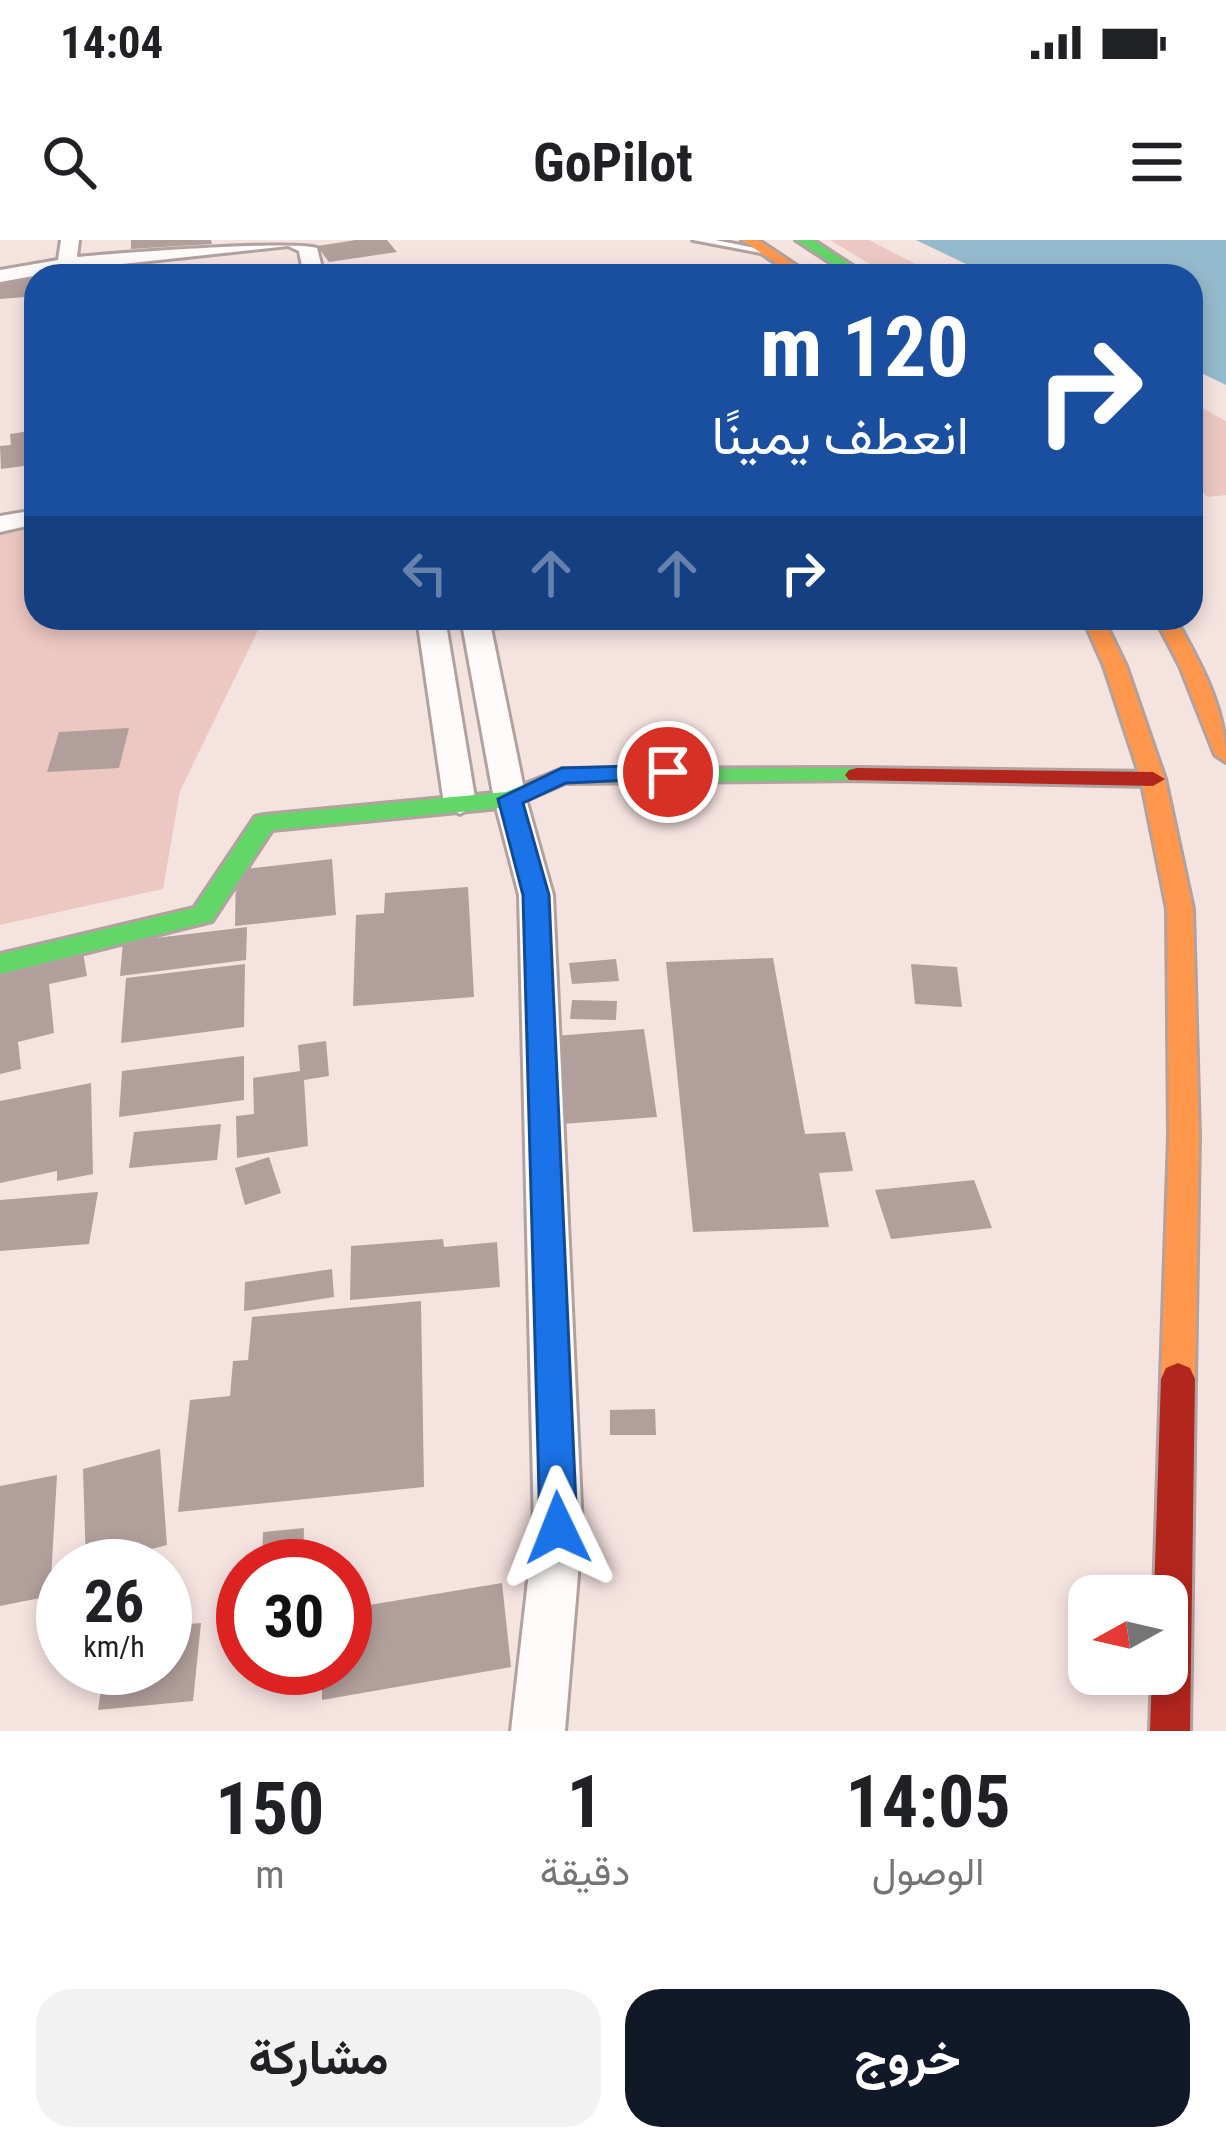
<!DOCTYPE html>
<html lang="ar">
<head>
<meta charset="utf-8">
<style>
  body { margin:0; font-family:"Roboto Condensed",Vazirmatn,sans-serif; background:#f2f2f2; color:#202124; direction:rtl; height:100vh; display:flex; flex-direction:column; font-size:45px; white-space:nowrap }
  * { box-sizing:border-box; margin:0 }
  p { font-size:39px; color:#757577 }
  .icon { flex:none; width:66px; height:66px; fill:none; stroke:currentColor; stroke-width:2; stroke-linecap:round; stroke-linejoin:round }
  .map { position:relative; height:1491px; overflow:hidden; direction:ltr }
  .panel { display:flex; flex-direction:column; background:#fff; flex:1 }
  .panel>* { flex:none }
  .hud { position:absolute; left:24px; top:24px; width:1179px; height:366px; border-radius:36px; box-shadow:0 6px 18px #0003; direction:rtl; background:#1a4fa0; color:#fff; overflow:hidden }
  .needle { width:78px; rotate:262deg }
  .buttons { position:absolute; left:1068px; top:1335px; display:grid; gap:24px }
  .buttons a { display:grid; place-items:center; width:120px; height:120px; border-radius:24px; background:#fff; box-shadow:0 6px 18px #0003; font-size:60px }
  .speed { position:absolute; left:36px; top:1299px; display:flex; gap:24px; font-size:60px; font-weight:700; text-align:center }
  .speed>* { display:grid; place-content:center; width:156px; height:156px; border-radius:50%; background:#fff; box-shadow:0 6px 18px #0003; line-height:1 }
  .speed small { font-size:30px; font-weight:400 }
  .speed .limit { border:18px solid #d22; background:#fff; color:#111 }
  .pin { position:absolute; display:grid; place-items:center; width:102px; height:102px; color:#fff; margin:-51px; border:6px solid #fff; border-radius:50%; box-shadow:0 3px 12px #0007 }
  .me { position:absolute; width:132px; margin:-66px; rotate:358deg; stroke-linejoin:round; filter:drop-shadow(0 0 9px #0008) }
  .turn { display:flex; align-items:center; gap:42px; height:252px; padding:0 36px; font-size:54px }
  .turn .icon { width:156px; height:156px; stroke-width:2.5 }
  .turn b { display:block; font-size:84px; line-height:102px }
  .lanes { display:flex; align-items:center; height:114px; padding:0 36px; background:#0003; justify-content:center; gap:60px; direction:ltr }
  .lanes .off { opacity:.35 }
  .eta { display:flex; justify-content:space-evenly; align-items:center; height:204px; text-align:center }
  .eta b { font-size:72px; font-weight:700; line-height:84px }
  .action { display:flex; gap:24px; margin-top:auto; padding:24px 36px }
  .action a { flex:1; height:138px; border-radius:36px; background:#111827; color:#fff; font-size:48px; font-weight:700; line-height:138px; text-align:center }
  .action a+a { background:#f2f2f2; color:#202124 }
  .status { display:flex; justify-content:space-between; align-items:center; height:84px; padding:0 60px; background:#fff; direction:ltr }
  .status svg { height:33px; fill:currentColor }
  header { display:flex; justify-content:space-between; align-items:center; height:156px; padding:0 36px; background:#fff; font-size:54px; font-weight:700 }
  .map>svg:first-child { display:block }
  .green { fill:#edc8c2 }
  .water { fill:#96bacd }
  .building { fill:#b29f9c }
  .lines { fill:none; stroke-linecap:round; stroke-linejoin:round }
  .lane-casing { stroke:#b1a29f; stroke-width:6 }
  .street-casing { stroke:#b1a29f; stroke-width:6 }
  .fast-casing { stroke:#b1a29f; stroke-width:6 }
  .slow-casing { stroke:#b1a29f; stroke-width:6 }
  .jam-casing { stroke:#b1a29f; stroke-width:6 }
  .lane { fill:#fefbfa; fill-rule:evenodd }
  .street { fill:#fefbfa; fill-rule:evenodd }
  .fast { fill:#63d668; fill-rule:evenodd }
  .slow { fill:#ff974d; fill-rule:evenodd }
  .jam { fill:#b3261e; fill-rule:evenodd }
  .route { fill:#1a73e8; stroke:#114b97; stroke-width:3 }
</style>
</head>
<body>
<div class="status"><b>14:04</b><svg viewBox="0 0 49 12"><path d="M0 12V9h3v3zM5 12V6h3v6zM10 12V3h3v9zM15 12V0h3v12zM26 1h20v11H26zM47 4h2v5h-2z"/></svg></div>
<header><svg class="icon" aria-label="menu" viewBox="0 0 24 24"><path d="M4 6h16M4 12h16M4 18h16"/></svg>GoPilot<svg class="icon" aria-label="search" viewBox="0 0 24 24"><circle cx="10" cy="10" r="6"/><path d="M15 15l6 6"/></svg></header>
<div class="map">
<svg width="1226" height="1491" viewBox="0 0 1226 1491">
  <rect width="100%" height="100%" fill="#f5e3e0"/>
  <path class="green" d="M 830,0 L 869,0 L 939,36 L 890,36 Z
    M 1191,162 L 1226,181 L 1226,255 L 1208,257 L 1191,240 Z
    M 36,287 L 36,378 L 264,378 L 180,551 L 163,649 L 0,685 L 0,295 Z"/>
  <path class="water" d="M 916,0 L 1226,0 L 1226,145 L 1191,128 L 1191,36 L 991,36 Z"/>
  <path class="building" d="M 131,0 L 211,0 L 212,4 L 131,9 Z
    M 356,0 L 387,0 L 397,12 L 329,22 L 317,6 Z
    M 36,38 L 36,46 L 28,47 L 25,57 L 0,59 L 0,41 Z
    M 36,190 L 36,231 L 31,225 L 1,229 L 0,206 L 11,205 L 10,194 Z
    M 488,378 L 603,378 L 604,381 L 490,391 Z
    M 129,488 L 119,528 L 47,532 L 59,492 Z
    M 332,619 L 336,675 L 235,686 L 236,630 Z
    M 468,647 L 474,757 L 353,766 L 356,675 L 384,673 L 385,653 Z
    M 247,687 L 246,720 L 120,736 L 123,702 Z
    M 83,712 L 87,736 L 49,744 L 54,793 L 18,802 L 21,829 L 0,834 L 0,731 Z
    M 773,718 L 805,894 L 845,892 L 853,931 L 819,933 L 829,987 L 693,992 L 666,722 Z
    M 616,719 L 619,741 L 572,744 L 569,723 Z
    M 245,724 L 244,787 L 121,803 L 126,738 Z
    M 911,724 L 957,727 L 962,767 L 915,764 Z
    M 572,760 L 617,761 L 616,780 L 570,779 Z
    M 644,789 L 657,877 L 562,884 L 554,796 Z
    M 326,801 L 329,836 L 304,840 L 308,906 L 237,918 L 236,876 L 254,874 L 253,838 L 300,831 L 298,805 Z
    M 244,816 L 244,860 L 119,877 L 122,831 Z
    M 91,843 L 93,934 L 57,941 L 57,931 L 0,943 L 0,861 Z
    M 221,884 L 217,920 L 129,928 L 134,892 Z
    M 269,917 L 281,953 L 245,965 L 235,928 Z
    M 974,940 L 992,988 L 891,999 L 875,950 Z
    M 98,952 L 89,1004 L 0,1011 L 0,960 Z
    M 443,999 L 444,1007 L 497,1002 L 500,1047 L 350,1060 L 351,1006 Z
    M 332,1029 L 334,1057 L 244,1071 L 245,1042 Z
    M 421,1061 L 424,1247 L 178,1272 L 190,1160 L 230,1156 L 233,1121 L 248,1120 L 252,1077 Z
    M 655,1169 L 656,1195 L 610,1195 L 610,1170 Z
    M 160,1209 L 167,1305 L 86,1326 L 83,1229 Z
    M 57,1235 L 50,1356 L 0,1366 L 0,1246 Z
    M 304,1288 L 303,1326 L 262,1326 L 263,1292 Z
    M 502,1343 L 511,1427 L 322,1460 L 322,1428 L 345,1428 L 345,1369 Z
    M 201,1383 L 193,1461 L 98,1470 L 104,1428 L 165,1428 L 165,1386 Z"/>
  <g class="lines">
    <g class="lane-casing">
      <path id="lane" d="M 693,0 L 715,0 L 771,11 L 766,14 Z"/>
    </g>
    <g class="street-casing">
      <path id="street" d="M 61,0 L 79,0 L 77,17 C 119,13 291,0 317,8 L 324,36 L 304,36 L 299,11 L 288,6 L 67,30 L 0,42 L 0,30 L 58,20 Z
        M 36,270 L 36,284 L 0,292 L 0,276 Z
        M 417,378 L 445,378 L 476,564 L 460,574 L 444,564 Z
        M 461,378 L 489,378 L 526,559 L 553,655 L 582,1287 L 565,1491 L 511,1491 L 534,1287 L 519,655 L 494,559 Z"/>
    </g>
    <g class="fast-casing">
      <path id="fast" d="M 796,0 L 813,0 L 868,36 L 851,36 Z
        M 857,528 L 865,530 L 869,535 L 865,540 L 565,543 L 510,567 L 272,590 L 212,681 L 0,734 L 0,714 L 194,668 L 255,577 L 264,575 L 506,552 L 562,529 Z"/>
    </g>
    <g class="slow-casing">
      <path id="slow" d="M 742,0 L 758,0 L 812,36 L 795,36 Z
        M 1083,378 L 1103,378 L 1126,426 L 1165,539 L 1193,669 L 1199,896 L 1195,1139 L 1190,1150 L 1178,1155 L 1166,1150 L 1161,1139 L 1169,896 L 1167,669 L 1141,539 L 1104,426 Z
        M 1155,378 L 1175,378 C 1201,425 1226,468 1226,522 L 1215,515 L 1180,426 Z"/>
    </g>
    <g class="jam-casing">
      <path id="jam" d="M 857,528 L 1153,532 L 1165,539 L 1153,546 L 849,540 L 845,535 L 849,530 Z
        M 1178,1123 L 1190,1128 L 1195,1139 L 1190,1491 L 1150,1491 L 1152,1434 L 1167,1434 L 1167,1356 L 1154,1356 L 1161,1139 L 1166,1128 Z"/>
    </g>
    <use href="#lane" class="lane"/>
    <use href="#street" class="street"/>
    <use href="#fast" class="fast"/>
    <use href="#slow" class="slow"/>
    <use href="#jam" class="jam"/>
  </g>
  <path class="route" d="M 668,525 L 680,532 L 676,538 L 566,543 L 523,563 L 549,655 L 577,1288 L 571,1301 L 558,1306 L 545,1301 L 540,1288 L 523,655 L 498,559 L 562,528 Z"/>
</svg>
<div class="buttons">
<a><svg class="needle" viewBox="-14 -14 28 28"><path d="M0-13l5 13h-10z" fill="#e53935"/><path d="M0 13l5-13h-10z" fill="#757577"/></svg></a>
</div>
<div class="speed"><div>26<small>km/h</small></div><div class="limit">30</div></div>
<div class="pin" style="left:668px;top:532px;background:#d93025"><svg class="icon" aria-label="arrive" viewBox="0 0 24 24"><path d="M6 21V4h12l-3 4 3 4H6"/></svg></div>
<svg class="me" style="left:558px;top:1288px" viewBox="-20 -20 40 40"><path d="M0-17L14 15 0 8-14 15z" fill="#1a73e8" stroke="#fff" stroke-width="4"/></svg>
<div class="hud">
<div class="turn"><svg class="icon" aria-label="right" viewBox="0 0 24 24"><path d="M7 20v-9h11M14 6l5 5-5 5"/></svg><div><b>120 m</b>انعطف يمينًا</div></div>
<div class="lanes"><svg class="icon off" aria-label="left" viewBox="0 0 24 24"><path d="M17 20v-9H6M10 6l-5 5 5 5"/></svg><svg class="icon off" aria-label="ahead" viewBox="0 0 24 24"><path d="M12 20V5M6 11l6-6 6 6"/></svg><svg class="icon off" aria-label="ahead" viewBox="0 0 24 24"><path d="M12 20V5M6 11l6-6 6 6"/></svg><svg class="icon" aria-label="right" viewBox="0 0 24 24"><path d="M7 20v-9h11M14 6l5 5-5 5"/></svg></div>
</div>
</div>
<section class="panel">
<div class="eta">
<div><b>14:05</b><p>الوصول</p></div>
<div><b>1</b><p>دقيقة</p></div>
<div><b>150</b><p>m</p></div>
</div>
<div class="action"><a>خروج</a><a>مشاركة</a></div>
</section>
</body>
</html>
